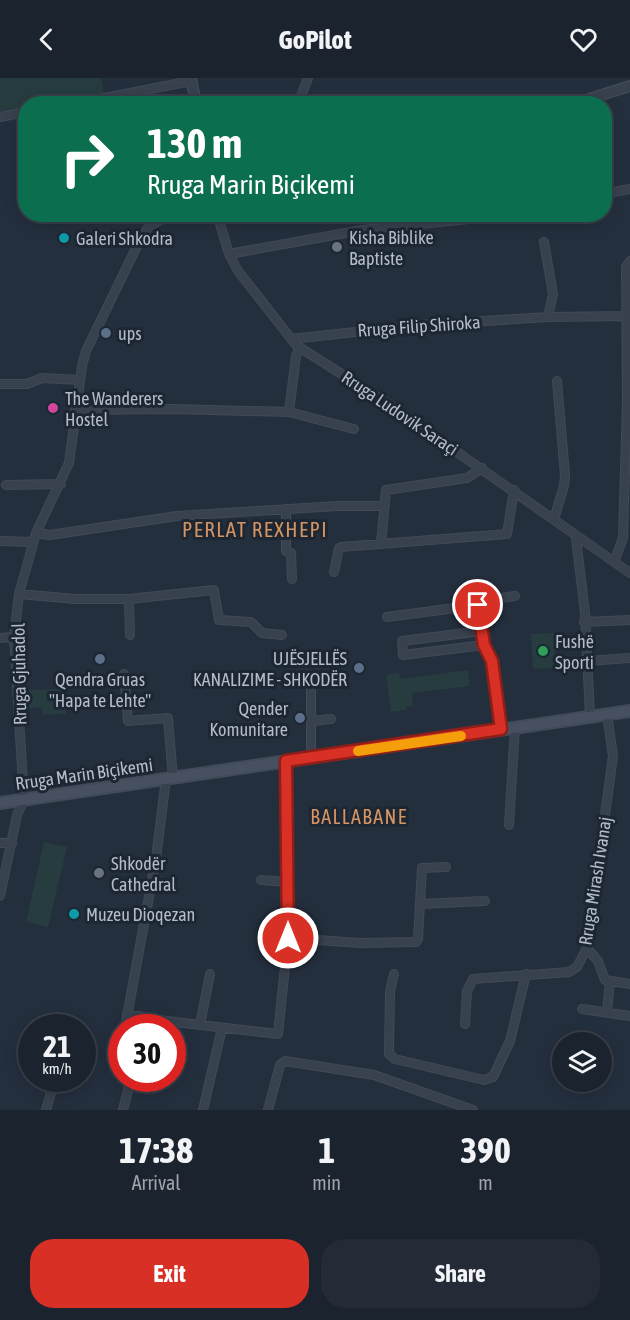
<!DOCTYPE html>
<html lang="en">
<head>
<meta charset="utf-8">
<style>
  body { margin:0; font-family:"Asap Condensed",sans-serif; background:#242b36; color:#f1f3f6; height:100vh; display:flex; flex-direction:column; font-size:22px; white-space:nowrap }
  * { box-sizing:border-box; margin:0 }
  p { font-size:20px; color:#a0a4aa }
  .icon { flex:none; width:33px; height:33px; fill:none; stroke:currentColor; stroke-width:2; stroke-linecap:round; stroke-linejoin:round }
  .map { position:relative; height:1032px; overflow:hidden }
  .details { display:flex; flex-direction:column; background:#1b232e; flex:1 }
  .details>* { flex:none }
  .hud { position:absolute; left:18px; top:18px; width:594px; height:126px; border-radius:24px; box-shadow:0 3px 15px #0003,0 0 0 2px #39404a; background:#0b6e4f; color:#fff; overflow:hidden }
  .buttons { position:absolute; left:552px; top:954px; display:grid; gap:12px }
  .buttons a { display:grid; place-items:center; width:60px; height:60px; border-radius:50%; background:#1b232e; box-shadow:0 3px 15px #0003,0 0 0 2px #39404a; font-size:30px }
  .speed { position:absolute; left:18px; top:936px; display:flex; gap:12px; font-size:30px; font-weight:700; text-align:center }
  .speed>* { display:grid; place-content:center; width:78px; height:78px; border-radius:50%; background:#1b232e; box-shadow:0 3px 15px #0003,0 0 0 2px #39404a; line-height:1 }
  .speed small { font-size:15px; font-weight:400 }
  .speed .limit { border:9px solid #d22; background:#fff; color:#111 }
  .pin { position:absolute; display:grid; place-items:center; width:51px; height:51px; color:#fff; margin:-26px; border:3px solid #fff; border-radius:50%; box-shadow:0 2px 6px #0007 }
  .me { position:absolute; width:66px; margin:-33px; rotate:0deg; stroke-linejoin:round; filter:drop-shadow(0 0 4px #0008) }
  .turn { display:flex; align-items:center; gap:21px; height:126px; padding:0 30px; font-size:27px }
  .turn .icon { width:78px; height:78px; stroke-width:2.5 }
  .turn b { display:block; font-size:42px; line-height:51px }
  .eta { display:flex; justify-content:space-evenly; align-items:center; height:102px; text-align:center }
  .eta b { font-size:36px; font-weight:700; line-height:42px }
  .primary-button { display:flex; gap:12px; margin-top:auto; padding:12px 30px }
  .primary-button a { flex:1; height:69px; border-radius:24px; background:#d93025; color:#fff; font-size:24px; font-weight:700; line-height:69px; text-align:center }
  .primary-button a+a { background:#242b36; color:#f1f3f6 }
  header { display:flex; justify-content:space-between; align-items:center; height:78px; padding:0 30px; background:#1b232e; font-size:27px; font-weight:700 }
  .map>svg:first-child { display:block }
  .green { fill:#263c3f }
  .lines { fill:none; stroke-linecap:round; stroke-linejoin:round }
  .minor-casing { stroke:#414a57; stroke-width:10 }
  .tertiary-casing { stroke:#414a57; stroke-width:12 }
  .secondary-casing { stroke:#414a57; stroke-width:14 }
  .minor { stroke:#38414e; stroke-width:8 }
  .tertiary { stroke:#38414e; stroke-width:9 }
  .secondary { stroke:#465061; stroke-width:10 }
  .route-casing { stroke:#8d1f18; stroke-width:15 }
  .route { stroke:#d93025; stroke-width:10 }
  .slow { stroke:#f59e0b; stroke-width:10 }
  .culture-dot { fill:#0f9aa8; stroke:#1d2633; stroke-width:2 }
  .worship-dot { fill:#6b7280; stroke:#1d2633; stroke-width:2 }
  .service-dot { fill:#5c6f8a; stroke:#1d2633; stroke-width:2 }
  .hotel-dot { fill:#d1479c; stroke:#1d2633; stroke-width:2 }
  .leisure-dot { fill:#2e9e5b; stroke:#1d2633; stroke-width:2 }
  .labels { text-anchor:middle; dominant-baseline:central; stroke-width:6; stroke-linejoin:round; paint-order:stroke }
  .poi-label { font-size:18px; fill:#b4bcc9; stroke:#1d2633; text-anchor:start }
  .street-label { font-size:18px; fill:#b4bcc9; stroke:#1d2633 }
  .neighbourhood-label { font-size:20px; letter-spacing:1.5px; fill:#d59563; stroke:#1d2633 }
  .quarter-label { font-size:21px; letter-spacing:1.5px; fill:#d59563; stroke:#1d2633 }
</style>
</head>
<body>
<header><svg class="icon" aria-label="back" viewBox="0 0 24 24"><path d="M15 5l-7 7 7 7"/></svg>GoPilot<svg class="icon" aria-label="heart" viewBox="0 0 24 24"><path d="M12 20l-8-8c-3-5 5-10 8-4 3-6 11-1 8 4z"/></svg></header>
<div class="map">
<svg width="630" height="1032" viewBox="0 0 630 1032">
  <rect width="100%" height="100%" fill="#242f3e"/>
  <path class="green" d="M 0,0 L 101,0 L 104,16 L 48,25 L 26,26 L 25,29 L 0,34 Z
    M 554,555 L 555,590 L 533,591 L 531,556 Z
    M 468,592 L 470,608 L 412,615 L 413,628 L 406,629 L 407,632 L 391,634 L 386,597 L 399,595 L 400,601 Z
    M 65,611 L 66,636 L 43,637 L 41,629 L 24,631 L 23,612 Z
    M 44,764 L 67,769 L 48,849 L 26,844 Z"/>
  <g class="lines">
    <g class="minor-casing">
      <path id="minor" d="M 74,26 L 191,3
        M 298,26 L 308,0
        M 0,39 L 26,34
        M 604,116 L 630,111
        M 217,136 L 229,176 L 238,193 L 296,267 L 387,325 L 630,495
        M 544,164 L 553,216 L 548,239
        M 229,176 L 362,152 L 488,139
        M 291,261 L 420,247 L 548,239 L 626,238
        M 0,306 L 27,306 L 42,300 L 80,302
        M 75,332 L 172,331 L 289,334 L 354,351
        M 289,334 L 296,278 L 300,270
        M 6,407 L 61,406
        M 286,431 L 286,473 L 291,475 L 292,501
        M 554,441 L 564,408 L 565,397 L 557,303
        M 36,455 L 50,457 L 177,438 L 337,428 L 383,428
        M 576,460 L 585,535 L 590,638
        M 0,463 L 33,464
        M 381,466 L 386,412 L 467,400 L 482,390
        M 614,484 L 623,460 L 627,324 L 626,189 L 630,183
        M 334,494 L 339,470 L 341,469 L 507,456 L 514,412
        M 19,516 L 75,521 L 129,521 L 214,512 L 219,542 L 251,544 L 262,555 L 282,557
        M 129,521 L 130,557
        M 478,527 L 484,567 L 492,583 L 501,652
        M 478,527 L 478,523 L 515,518
        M 387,539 L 478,527
        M 584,544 L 630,542
        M 482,553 L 402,563 L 403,577 L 484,567
        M 0,560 L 14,559
        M 587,583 L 630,580
        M 124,596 L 128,643 L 168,640 L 173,700
        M 311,612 L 311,680
        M 312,643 L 331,641
        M 509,747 L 515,649
        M 0,765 L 12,765
        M 261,802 L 287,804
        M 0,818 L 17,737 L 24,722 L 14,559 L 19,516 L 36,455 L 69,385 L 82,288 L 86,273 L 140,162 L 149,148 L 171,136
        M 420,826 L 485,823
        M 288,860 L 360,865 L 416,864 L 418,861 L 422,790 L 446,789
        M 587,870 L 598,883 L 605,902 L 630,906
        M 394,896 L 390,914 L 389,976 L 395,981 L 484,1002 L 493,999 L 510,963 L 526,896
        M 582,931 L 630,938
        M 607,934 L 610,903
        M 127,936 L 158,942 L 278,956 L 288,860 L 287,683
        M 465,946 L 467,913 L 473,901 L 569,894 L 577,889 L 587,870 L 613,678 L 607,636
        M 200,947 L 210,896
        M 125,950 L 156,780 L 166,701
        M 117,985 L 122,964
        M 46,1032 L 53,1007
        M 123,1032 L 130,1004
        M 203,1032 L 222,950
        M 268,1032 L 280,987 L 285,983 L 374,997 L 473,1032"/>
    </g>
    <g class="tertiary-casing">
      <path id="tertiary" d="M 191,0 L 196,26
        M 573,26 L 630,8"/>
    </g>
    <g class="secondary-casing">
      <path id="secondary" d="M 0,725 L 630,633"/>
    </g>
    <use href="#minor" class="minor"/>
    <use href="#tertiary" class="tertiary"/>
    <use href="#secondary" class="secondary"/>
  </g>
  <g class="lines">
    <g class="route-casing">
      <path id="route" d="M 288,860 L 286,683 L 501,651 L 492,583 L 484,567 L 478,527"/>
    </g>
    <use href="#route" class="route"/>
    <path class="slow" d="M 358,673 L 461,658"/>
  </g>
  <g class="culture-dot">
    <circle cx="64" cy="160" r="6"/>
    <circle cx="74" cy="836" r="6"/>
  </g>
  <g class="worship-dot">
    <circle cx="337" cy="169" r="6"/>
    <circle cx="99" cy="795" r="6"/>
  </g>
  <g class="service-dot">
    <circle cx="106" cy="255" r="6"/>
    <circle cx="100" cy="581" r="6"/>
    <circle cx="359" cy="590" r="6"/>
    <circle cx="300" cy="640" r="6"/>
  </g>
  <circle class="hotel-dot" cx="53" cy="330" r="6"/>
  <circle class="leisure-dot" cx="543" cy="573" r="6"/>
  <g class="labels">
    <g class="poi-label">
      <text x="349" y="159">Kisha Biblike<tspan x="349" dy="21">Baptiste</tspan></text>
      <text x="76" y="160">Galeri Shkodra</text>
      <text x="118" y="255">ups</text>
      <text x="65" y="320">The Wanderers<tspan x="65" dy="21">Hostel</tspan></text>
      <text x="555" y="563">Fushë<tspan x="555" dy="21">Sporti</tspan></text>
      <text x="347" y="580" text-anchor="end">UJËSJELLËS<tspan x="347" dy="21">KANALIZIME - SHKODËR</tspan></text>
      <text x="100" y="601" text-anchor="middle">Qendra Gruas<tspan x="100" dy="21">"Hapa te Lehte"</tspan></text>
      <text x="288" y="630" text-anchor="end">Qender<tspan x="288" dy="21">Komunitare</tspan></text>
      <text x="111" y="785">Shkodër<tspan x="111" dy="21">Cathedral</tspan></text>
      <text x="86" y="836">Muzeu Dioqezan</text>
    </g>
    <g class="street-label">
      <text transform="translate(419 248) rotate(-4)">Rruga Filip Shiroka</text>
      <text transform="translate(400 335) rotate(34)">Rruga Ludovik Saraçi</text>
      <text transform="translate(19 596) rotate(-91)">Rruga Gjuhadol</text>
      <text transform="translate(84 696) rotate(-8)">Rruga Marin Biçikemi</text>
      <text transform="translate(595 803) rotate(-81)">Rruga Mirash Ivanaj</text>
    </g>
    <g class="neighbourhood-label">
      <text x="359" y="738">BALLABANE</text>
    </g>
    <g class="quarter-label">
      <text x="255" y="451">PERLAT REXHEPI</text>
    </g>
  </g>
</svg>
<div class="buttons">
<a><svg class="icon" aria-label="layers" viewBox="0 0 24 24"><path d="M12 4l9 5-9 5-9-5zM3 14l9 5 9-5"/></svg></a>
</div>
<div class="speed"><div>21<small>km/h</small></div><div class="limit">30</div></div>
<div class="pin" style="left:478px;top:527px;background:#d93025"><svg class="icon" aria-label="arrive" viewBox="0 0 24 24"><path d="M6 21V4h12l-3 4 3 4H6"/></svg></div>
<svg class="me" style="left:288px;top:860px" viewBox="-20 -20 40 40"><circle r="17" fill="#d93025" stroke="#fff" stroke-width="3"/><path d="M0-11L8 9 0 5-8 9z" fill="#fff"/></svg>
<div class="hud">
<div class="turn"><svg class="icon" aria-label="right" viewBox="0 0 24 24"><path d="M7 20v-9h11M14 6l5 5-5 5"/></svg><div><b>130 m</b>Rruga Marin Biçikemi</div></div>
</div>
</div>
<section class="details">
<div class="eta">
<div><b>17:38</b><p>Arrival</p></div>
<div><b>1</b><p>min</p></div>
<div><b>390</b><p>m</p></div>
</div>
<div class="primary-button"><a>Exit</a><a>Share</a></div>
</section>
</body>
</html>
